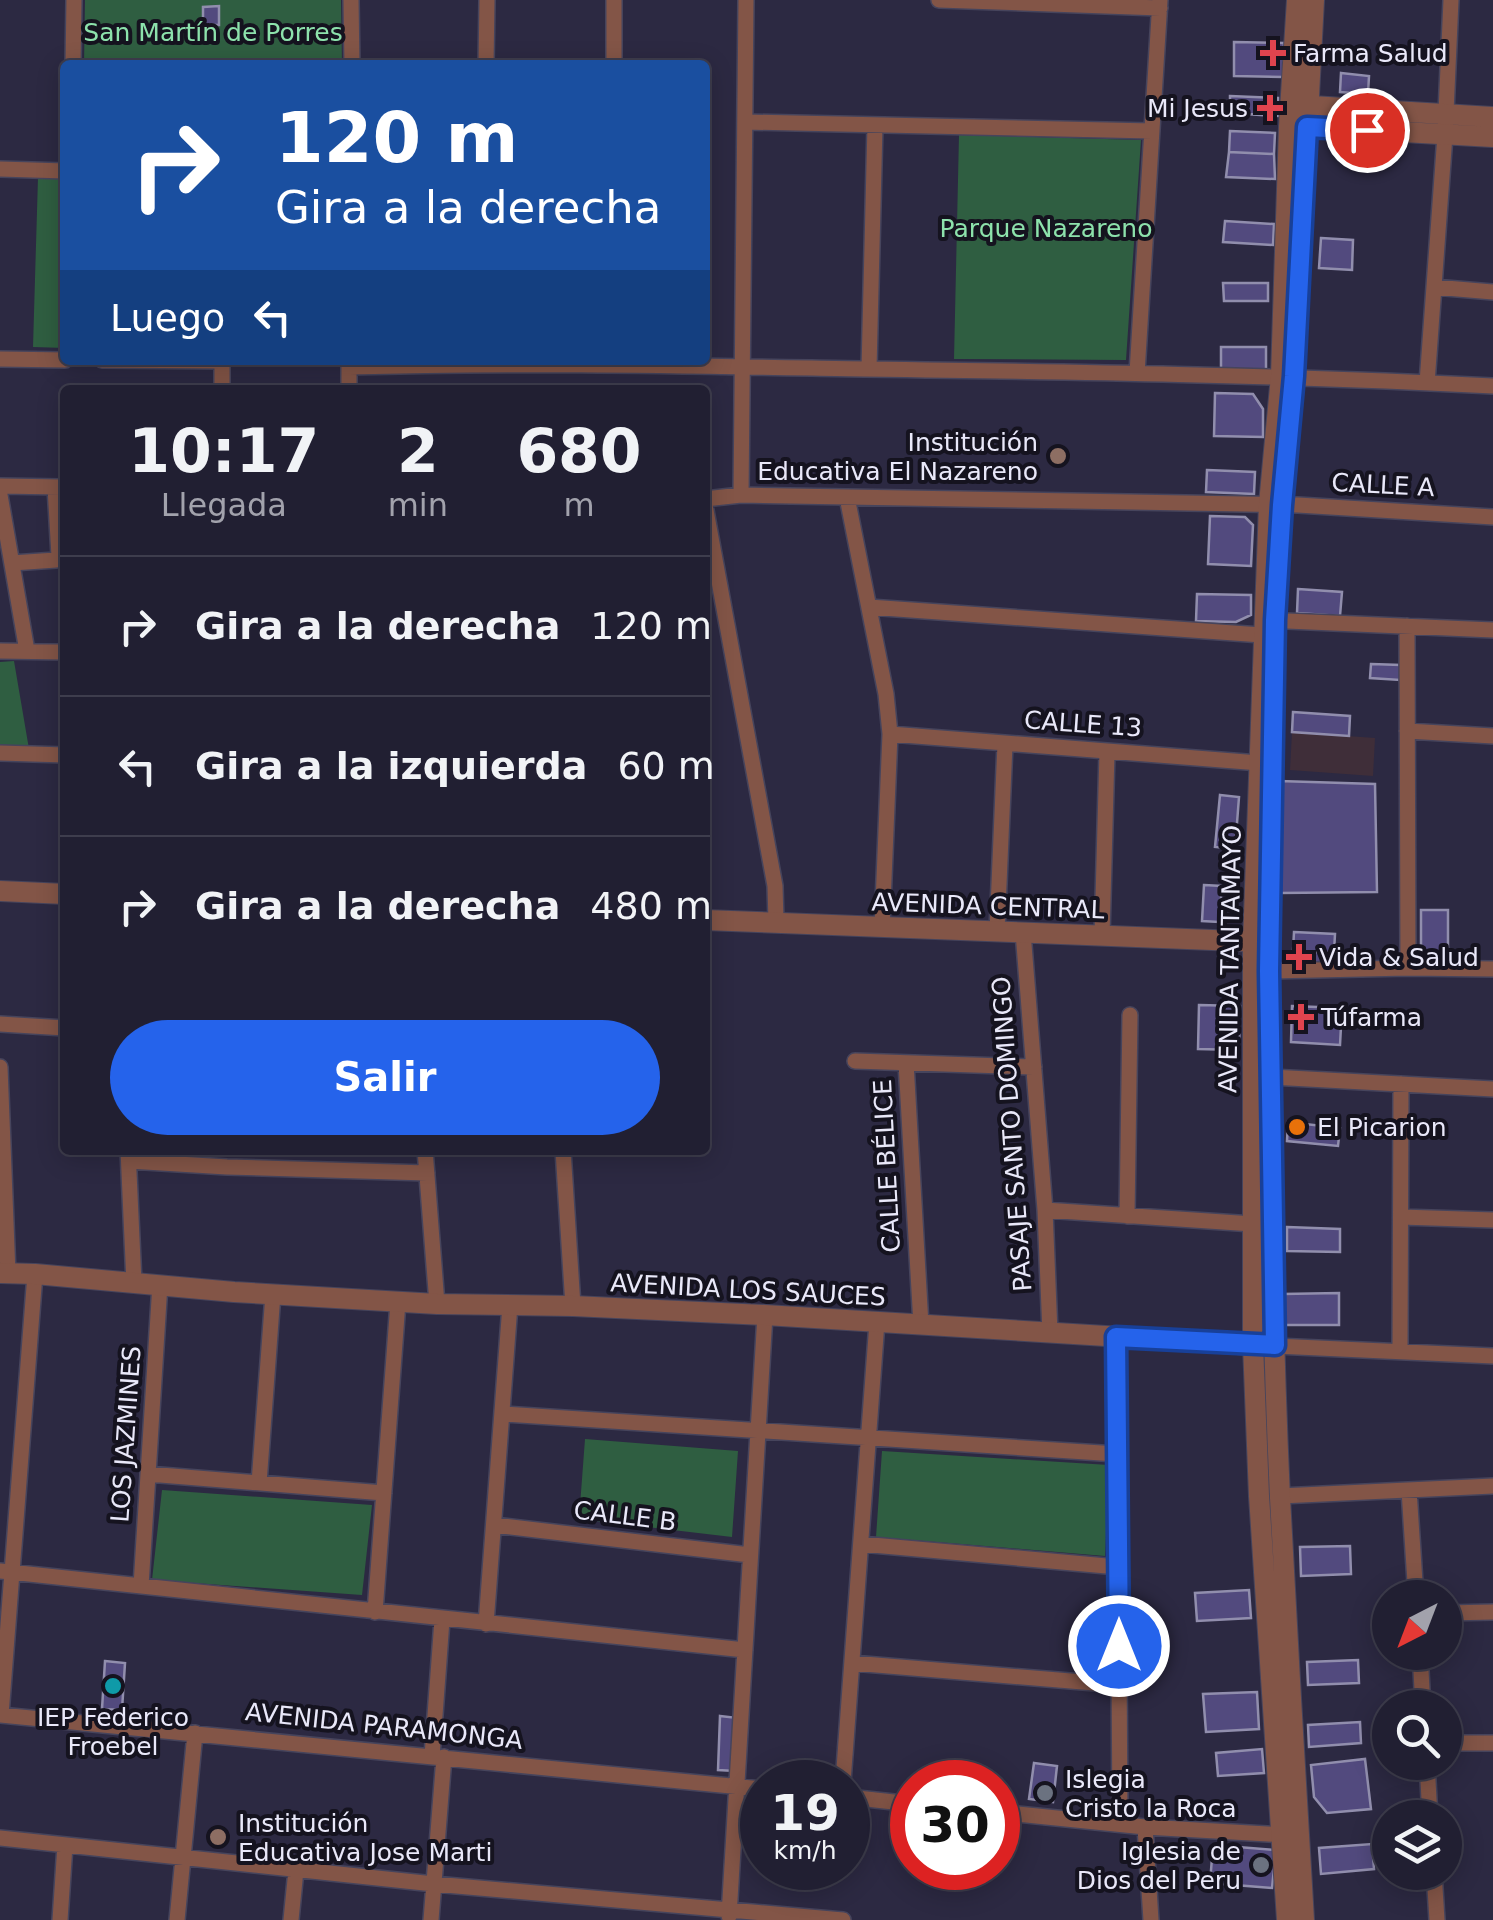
<!DOCTYPE html>
<html lang="es">
<head>
<meta charset="utf-8">
<style>
  body { margin:0; font-family:"DejaVu Sans",sans-serif; background:#2d2c3e; color:#f1f3f6; height:100vh; display:flex; flex-direction:column; font-size:38px; white-space:nowrap }
  * { box-sizing:border-box; margin:0 }
  p { font-size:32px; color:#a2a2ac }
  .icon { flex:none; width:55px; height:55px; fill:none; stroke:currentColor; stroke-width:2; stroke-linecap:round; stroke-linejoin:round }
  .map { position:relative; flex:1; overflow:hidden }
  .sheet { position:absolute; left:60px; top:385px; width:650px; height:770px; display:flex; flex-direction:column; background:#211f32; border-radius:10px; box-shadow:0 5px 25px #0003,0 0 0 2px #3e3d4d }
  .sheet>* { flex:none }
  .hud { position:absolute; left:60px; top:60px; width:650px; height:305px; border-radius:10px; box-shadow:0 5px 25px #0003,0 0 0 2px #3e3d4d; background:#1a4fa0; color:#fff; overflow:hidden }
  .needle { width:65px; rotate:222deg }
  .tools { position:absolute; left:1372px; top:1580px; display:grid; gap:20px }
  .tools a { display:grid; place-items:center; width:90px; height:90px; border-radius:50%; background:#211f32; box-shadow:0 5px 25px #0003,0 0 0 2px #3e3d4d; font-size:50px }
  .speed { position:absolute; left:740px; top:1760px; display:flex; gap:20px; font-size:50px; font-weight:700; text-align:center }
  .speed>* { display:grid; place-content:center; width:130px; height:130px; border-radius:50%; background:#211f32; box-shadow:0 5px 25px #0003,0 0 0 2px #3e3d4d; line-height:1 }
  .speed small { font-size:25px; font-weight:400 }
  .speed .limit { border:15px solid #d22; background:#fff; color:#111 }
  .pin { position:absolute; display:grid; place-items:center; width:85px; height:85px; color:#fff; margin:-42px; border:5px solid #fff; border-radius:50%; box-shadow:0 2px 10px #0007 }
  .me { position:absolute; width:110px; margin:-55px; rotate:0deg; stroke-linejoin:round; filter:drop-shadow(0 0 8px #0008) }
  .turn { display:flex; align-items:center; gap:35px; height:210px; padding:0 50px; font-size:45px }
  .turn .icon { width:130px; height:130px; stroke-width:2.5 }
  .turn b { display:block; font-size:70px; line-height:85px }
  .then { display:flex; align-items:center; height:95px; padding:0 50px; background:#0003; gap:20px; font-size:38px }
  .eta { display:flex; justify-content:space-evenly; align-items:center; height:170px; text-align:center }
  .eta b { font-size:60px; font-weight:700; line-height:70px }
  .primary-button { display:flex; gap:20px; margin-top:auto; padding:20px 50px }
  .primary-button a { flex:1; height:115px; border-radius:60px; background:#2563eb; color:#fff; font-size:40px; font-weight:700; line-height:115px; text-align:center }
  ul { padding:0; list-style:none }
  li { display:flex; align-items:center; gap:30px; height:140px; padding:0 50px; border-top:2px solid #3e3d4d }
  li div { flex:1 }
  li b { display:block; font-size:38px }
  li em { font-style:normal }
  .map>svg:first-child { display:block }
  .education { fill:#3f2e39 }
  .green { fill:#2f5e41 }
  .building { fill:#524a7e; stroke:#918ead; stroke-width:2.5 }
  .lines { fill:none; stroke-linecap:round; stroke-linejoin:round }
  .minor-casing { stroke:#46445c; stroke-width:18 }
  .tertiary-casing { stroke:#46445c; stroke-width:22 }
  .minor { stroke:#835547; stroke-width:15 }
  .tertiary { stroke:#835547; stroke-width:20 }
  .route-casing { stroke:#184099; stroke-width:25 }
  .route { stroke:#2563eb; stroke-width:18 }
  .health-dot { fill:#e0444e; stroke:#15131f; stroke-width:4 }
  .education-dot { fill:#8d6e63; stroke:#15131f; stroke-width:4 }
  .food-dot { fill:#e8710a; stroke:#15131f; stroke-width:4 }
  .culture-dot { fill:#0f9aa8; stroke:#15131f; stroke-width:4 }
  .worship-dot { fill:#6b7280; stroke:#15131f; stroke-width:4 }
  .labels { text-anchor:middle; dominant-baseline:central; stroke-width:8; stroke-linejoin:round; paint-order:stroke }
  .park-label { font-size:25px; fill:#8de2ac; stroke:#15131f }
  .poi-label { font-size:25px; fill:#e9e8f9; stroke:#15131f; text-anchor:start }
  .street-label { font-size:25px; fill:#e9e8f9; stroke:#15131f }
</style>
</head>
<body>
<div class="map">
<svg width="1493" height="1920" viewBox="0 0 1493 1920">
  <rect width="100%" height="100%" fill="#2c2942"/>
  <path class="education" d="M 1292,732 L 1375,738 L 1373,776 L 1290,770 Z"/>
  <path class="green" d="M 85,0 L 341,0 L 342,65 L 84,65 Z
    M 959,135 L 1141,140 L 1126,360 L 954,359 Z
    M 38,177 L 65,179 L 65,348 L 33,347 Z
    M 14,661 L 29,749 L 0,747 L 0,662 Z
    M 585,1439 L 738,1451 L 732,1537 L 579,1519 Z
    M 882,1451 L 1109,1465 L 1105,1556 L 876,1537 Z
    M 162,1490 L 372,1505 L 362,1595 L 152,1580 Z"/>
  <path class="building" d="M 219,6 L 219,25 L 203,25 L 203,7 Z
    M 1234,42 L 1284,43 L 1283,77 L 1234,76 Z
    M 1341,73 L 1369,76 L 1368,94 L 1340,92 Z
    M 1230,96 L 1278,98 L 1278,116 L 1230,113 Z
    M 1230,131 L 1275,133 L 1274,154 L 1229,152 Z
    M 1229,152 L 1274,154 L 1275,179 L 1226,177 Z
    M 1225,221 L 1274,224 L 1273,245 L 1223,242 Z
    M 1321,238 L 1353,240 L 1352,270 L 1319,268 Z
    M 1223,283 L 1268,283 L 1268,301 L 1224,301 Z
    M 1221,347 L 1266,347 L 1266,372 L 1221,371 Z
    M 1215,393 L 1253,394 L 1263,409 L 1263,437 L 1214,436 Z
    M 1207,470 L 1255,472 L 1254,494 L 1206,492 Z
    M 1210,516 L 1245,517 L 1253,525 L 1251,566 L 1208,564 Z
    M 1298,589 L 1342,592 L 1340,616 L 1297,613 Z
    M 1197,594 L 1251,595 L 1251,615 L 1236,622 L 1196,621 Z
    M 1371,664 L 1401,665 L 1400,680 L 1370,678 Z
    M 1293,712 L 1350,716 L 1349,736 L 1292,732 Z
    M 1279,781 L 1375,784 L 1377,892 L 1280,893 Z
    M 1220,795 L 1239,797 L 1235,849 L 1215,847 Z
    M 1204,885 L 1222,886 L 1219,922 L 1202,921 Z
    M 1421,910 L 1448,910 L 1448,955 L 1421,955 Z
    M 1294,932 L 1335,934 L 1334,953 L 1293,951 Z
    M 1293,951 L 1345,953 L 1345,966 L 1292,965 Z
    M 1199,1005 L 1240,1006 L 1239,1050 L 1198,1049 Z
    M 1292,1006 L 1342,1008 L 1340,1045 L 1291,1042 Z
    M 1288,1122 L 1340,1128 L 1338,1146 L 1287,1141 Z
    M 1287,1227 L 1340,1229 L 1340,1252 L 1287,1251 Z
    M 1339,1293 L 1339,1325 L 1284,1325 L 1283,1294 Z
    M 1350,1546 L 1351,1574 L 1301,1576 L 1300,1547 Z
    M 1249,1590 L 1251,1618 L 1197,1621 L 1195,1593 Z
    M 1358,1660 L 1359,1683 L 1308,1685 L 1307,1662 Z
    M 105,1661 L 125,1663 L 122,1710 L 102,1709 Z
    M 1257,1692 L 1259,1729 L 1206,1732 L 1203,1694 Z
    M 720,1716 L 738,1718 L 735,1771 L 718,1770 Z
    M 1360,1722 L 1361,1743 L 1309,1747 L 1308,1725 Z
    M 1262,1749 L 1264,1773 L 1218,1776 L 1216,1753 Z
    M 1365,1759 L 1371,1809 L 1327,1813 L 1314,1797 L 1311,1765 Z
    M 1034,1763 L 1057,1766 L 1053,1802 L 1029,1799 Z
    M 1372,1844 L 1374,1869 L 1321,1874 L 1319,1848 Z
    M 1213,1845 L 1276,1850 L 1272,1888 L 1210,1883 Z"/>
  <g class="lines">
    <g class="minor-casing">
      <path id="minor" d="M 351,0 L 352,65
        M 939,0 L 1160,8
        M 73,65 L 74,0
        M 486,65 L 487,0
        M 614,65 L 614,0
        M 746,122 L 1152,131
        M 0,169 L 65,171
        M 1434,287 L 1493,292
        M 0,359 L 65,360
        M 102,360 L 222,361
        M 222,360 L 222,390
        M 349,360 L 349,390
        M 349,367 C 521,362 692,366 864,369 C 1074,372 1283,375 1493,386
        M 869,369 L 875,125
        M 1137,373 L 1160,0
        M 1427,383 L 1445,135 L 1451,0
        M 0,486 L 61,487
        M 0,495 L 27,651
        M 741,495 L 746,0
        M 847,497 L 886,694 L 890,734 L 882,927
        M 705,499 L 741,495 L 1298,505 L 1493,517
        M 705,505 L 775,886 L 776,922
        M 12,563 L 56,560 L 59,556 L 55,487
        M 869,607 L 1276,636
        M 1265,620 L 1493,630
        M 1407,626 L 1408,968
        M 0,651 L 65,652
        M 1407,731 L 1493,736
        M 890,734 L 1273,764
        M 0,753 L 65,755
        M 997,931 L 1005,744
        M 1023,932 L 1045,1210 L 1050,1333
        M 1102,936 L 1107,752
        M 1269,971 L 1408,968 L 1493,969
        M 0,1024 L 65,1028
        M 855,1061 L 1034,1067
        M 906,1063 L 921,1325
        M 0,1067 L 8,1274
        M 1271,1077 L 1493,1089
        M 128,1150 L 134,1283
        M 425,1150 L 437,1304
        M 563,1150 L 573,1306
        M 129,1161 L 227,1167 L 427,1173
        M 1045,1210 L 1253,1224
        M 1127,1216 L 1130,1015
        M 1401,1217 L 1493,1220
        M 1117,1337 L 1120,1824
        M 1253,1345 L 1493,1356
        M 1400,1352 L 1401,1084
        M 504,1414 L 1117,1454
        M 148,1474 L 384,1493
        M 259,1483 L 273,1294
        M 1409,1490 L 1416,1598
        M 1280,1496 L 1493,1486
        M 494,1525 L 750,1555
        M 861,1544 L 1118,1567
        M 0,1571 L 745,1650
        M 141,1586 L 160,1284
        M 375,1612 L 398,1302
        M 1445,1613 L 1493,1612
        M 486,1624 L 510,1305
        M 1420,1652 L 1423,1708
        M 852,1663 L 1119,1685
        M 0,1715 L 762,1789
        M 1,1715 L 35,1274
        M 1445,1743 L 1493,1743
        M 432,1756 L 442,1620
        M 1427,1762 L 1430,1818
        M 843,1782 L 877,1322
        M 848,1797 L 912,1804
        M 998,1812 L 1145,1827 L 1287,1835
        M 1145,1827 L 1151,1920
        M 0,1838 L 434,1884 L 843,1920
        M 1434,1872 L 1437,1920
        M 729,1916 L 765,1315
        M 60,1920 L 65,1845
        M 177,1920 L 195,1733
        M 291,1920 L 296,1870
        M 431,1920 L 444,1757"/>
    </g>
    <g class="tertiary-casing">
      <path id="tertiary" d="M 1295,105 L 1493,117
        M 1296,126 L 1493,137
        M 1295,362 L 1314,0
        M 1272,781 C 1268,1019 1269,1259 1280,1498 C 1287,1639 1296,1779 1304,1920
        M 0,891 L 65,894
        M 705,920 L 1263,942
        M 0,1273 L 35,1274 L 234,1292 L 437,1304 L 573,1306 L 765,1315 L 1253,1345
        M 1287,1920 L 1259,1496 L 1253,1345 L 1253,942 L 1269,504 L 1281,376 L 1289,126 L 1297,0"/>
    </g>
    <use href="#minor" class="minor"/>
    <use href="#tertiary" class="tertiary"/>
  </g>
  <g class="lines">
    <g class="route-casing">
      <path id="route" d="M 1119,1646 L 1116,1337 L 1275,1345 L 1269,971 L 1275,620 L 1282,505 L 1294,376 L 1307,127 L 1367,130"/>
    </g>
    <use href="#route" class="route"/>
  </g>
  <g class="health-dot">
    <path d="M1268 38h10v10h10v10h-10v10h-10v-10h-10v-10h10z"/>
    <path d="M1265 93h10v10h10v10h-10v10h-10v-10h-10v-10h10z"/>
    <path d="M1294 942h10v10h10v10h-10v10h-10v-10h-10v-10h10z"/>
    <path d="M1296 1002h10v10h10v10h-10v10h-10v-10h-10v-10h10z"/>
  </g>
  <g class="education-dot">
    <circle cx="1058" cy="456" r="10"/>
    <circle cx="218" cy="1837" r="10"/>
  </g>
  <circle class="food-dot" cx="1297" cy="1127" r="10"/>
  <circle class="culture-dot" cx="113" cy="1686" r="10"/>
  <g class="worship-dot">
    <circle cx="1045" cy="1793" r="10"/>
    <circle cx="1261" cy="1865" r="10"/>
  </g>
  <g class="labels">
    <g class="park-label">
      <text x="213" y="32">San Martín de Porres</text>
      <text x="1046" y="228">Parque Nazareno</text>
    </g>
    <g class="poi-label">
      <text x="1293" y="53">Farma Salud</text>
      <text x="1248" y="108" text-anchor="end">Mi Jesus</text>
      <text x="1038" y="442" text-anchor="end">Institución<tspan x="1038" dy="29">Educativa El Nazareno</tspan></text>
      <text x="1319" y="957">Vida &amp; Salud</text>
      <text x="1321" y="1017">Túfarma</text>
      <text x="1317" y="1127">El Picarion</text>
      <text x="113" y="1717" text-anchor="middle">IEP Federico<tspan x="113" dy="29">Froebel</tspan></text>
      <text x="1065" y="1779">Islegia<tspan x="1065" dy="29">Cristo la Roca</tspan></text>
      <text x="238" y="1823">Institución<tspan x="238" dy="29">Educativa Jose Marti</tspan></text>
      <text x="1241" y="1851" text-anchor="end">Iglesia de<tspan x="1241" dy="29">Dios del Peru</tspan></text>
    </g>
    <g class="street-label">
      <text transform="translate(1383 485) rotate(3)">CALLE A</text>
      <text transform="translate(1083 724) rotate(4)">CALLE 13</text>
      <text transform="translate(988 906) rotate(2)">AVENIDA CENTRAL</text>
      <text transform="translate(1230 959) rotate(-89)">AVENIDA TANTAMAYO</text>
      <text transform="translate(1012 1134) rotate(-94)">PASAJE SANTO DOMINGO</text>
      <text transform="translate(887 1166) rotate(-93)">CALLE BÉLICE</text>
      <text transform="translate(748 1290) rotate(3)">AVENIDA LOS SAUCES</text>
      <text transform="translate(126 1434) rotate(-86)">LOS JAZMINES</text>
      <text transform="translate(625 1516) rotate(7)">CALLE B</text>
      <text transform="translate(384 1726) rotate(6)">AVENIDA PARAMONGA</text>
    </g>
  </g>
</svg>
<div class="tools">
<a><svg class="needle" viewBox="-14 -14 28 28"><path d="M0-13l5 13h-10z" fill="#e53935"/><path d="M0 13l5-13h-10z" fill="#a2a2ac"/></svg></a>
<a><svg class="icon" aria-label="search" viewBox="0 0 24 24"><circle cx="10" cy="10" r="6"/><path d="M15 15l6 6"/></svg></a>
<a><svg class="icon" aria-label="layers" viewBox="0 0 24 24"><path d="M12 4l9 5-9 5-9-5zM3 14l9 5 9-5"/></svg></a>
</div>
<div class="speed"><div>19<small>km/h</small></div><div class="limit">30</div></div>
<div class="pin" style="left:1367px;top:130px;background:#d93025"><svg class="icon" aria-label="arrive" viewBox="0 0 24 24"><path d="M6 21V4h12l-3 4 3 4H6"/></svg></div>
<svg class="me" style="left:1119px;top:1646px" viewBox="-20 -20 40 40"><circle r="17" fill="#2563eb" stroke="#fff" stroke-width="3"/><path d="M0-11L8 9 0 5-8 9z" fill="#fff"/></svg>
<div class="hud">
<div class="turn"><svg class="icon" aria-label="right" viewBox="0 0 24 24"><path d="M7 20v-9h11M14 6l5 5-5 5"/></svg><div><b>120 m</b>Gira a la derecha</div></div>
<div class="then">Luego<svg class="icon" aria-label="left" viewBox="0 0 24 24"><path d="M17 20v-9H6M10 6l-5 5 5 5"/></svg></div>
</div>
<section class="sheet">
<div class="eta">
<div><b>10:17</b><p>Llegada</p></div>
<div><b>2</b><p>min</p></div>
<div><b>680</b><p>m</p></div>
</div>
<ul>
<li><svg class="icon" aria-label="right" viewBox="0 0 24 24"><path d="M7 20v-9h11M14 6l5 5-5 5"/></svg><div><b>Gira a la derecha</b></div><em>120 m</em></li>
<li><svg class="icon" aria-label="left" viewBox="0 0 24 24"><path d="M17 20v-9H6M10 6l-5 5 5 5"/></svg><div><b>Gira a la izquierda</b></div><em>60 m</em></li>
<li><svg class="icon" aria-label="right" viewBox="0 0 24 24"><path d="M7 20v-9h11M14 6l5 5-5 5"/></svg><div><b>Gira a la derecha</b></div><em>480 m</em></li>
</ul>
<div class="primary-button"><a>Salir</a></div>
</section>
</div>
</body>
</html>
